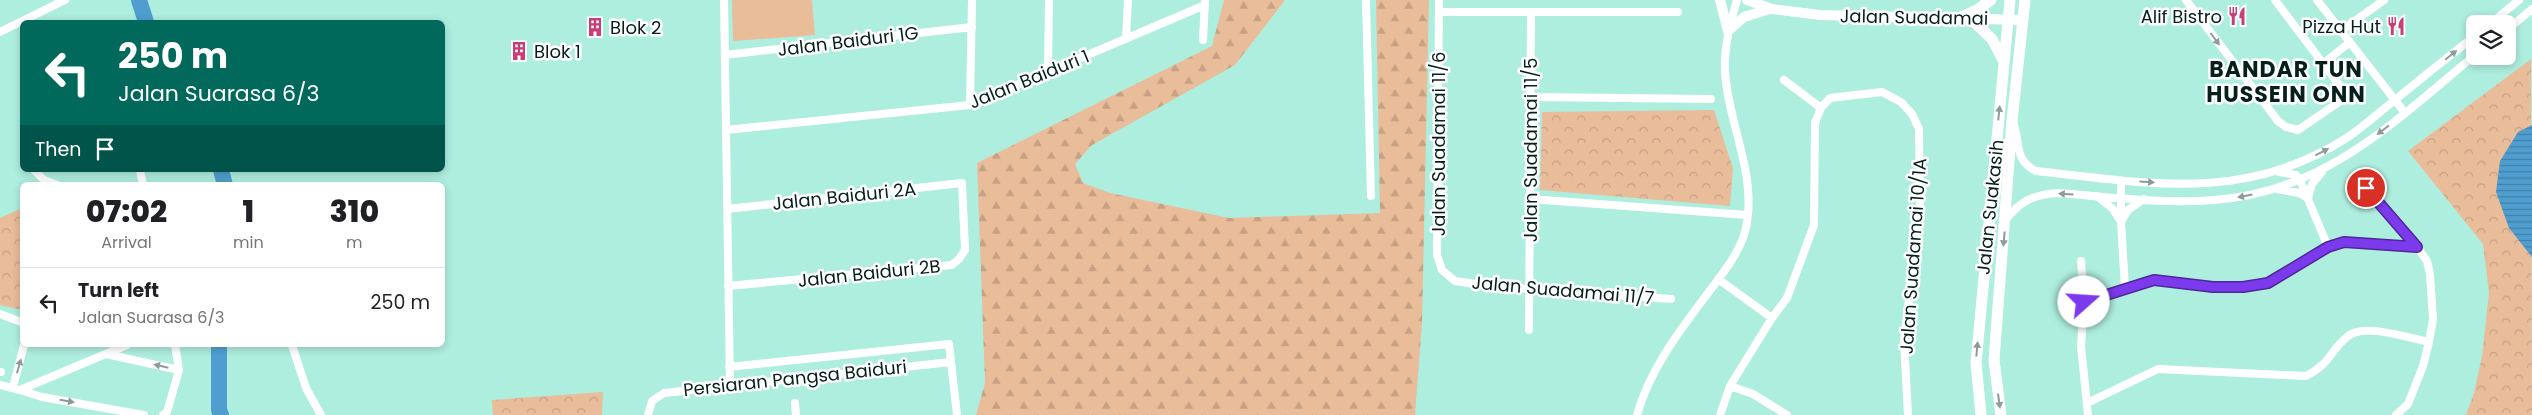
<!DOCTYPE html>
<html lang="en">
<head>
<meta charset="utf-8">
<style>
  body { margin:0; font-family:Poppins,sans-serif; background:#f2f2f2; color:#202124; height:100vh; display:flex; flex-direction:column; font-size:19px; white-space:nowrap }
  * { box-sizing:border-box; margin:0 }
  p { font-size:16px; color:#757577 }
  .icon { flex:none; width:28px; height:28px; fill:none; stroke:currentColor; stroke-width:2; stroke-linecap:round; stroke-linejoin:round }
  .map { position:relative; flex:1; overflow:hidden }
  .sheet { position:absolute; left:20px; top:182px; width:425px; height:165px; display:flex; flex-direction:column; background:#fff; border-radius:8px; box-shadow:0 2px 8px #0003 }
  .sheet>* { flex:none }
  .banner { position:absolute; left:20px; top:20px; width:425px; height:152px; border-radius:8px; box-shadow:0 2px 8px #0003; background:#00695c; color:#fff; overflow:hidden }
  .controls { position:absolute; left:2466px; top:15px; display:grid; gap:10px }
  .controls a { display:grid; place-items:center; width:50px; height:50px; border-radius:8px; background:#fff; box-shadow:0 2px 8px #0003; font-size:25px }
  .pin { position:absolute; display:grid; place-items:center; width:42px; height:42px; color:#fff; margin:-21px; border:2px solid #fff; border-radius:50%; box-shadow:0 1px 5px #0007 }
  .me { position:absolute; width:55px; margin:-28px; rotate:71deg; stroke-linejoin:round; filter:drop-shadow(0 0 4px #0008) }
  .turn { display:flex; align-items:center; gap:18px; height:105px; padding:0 15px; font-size:22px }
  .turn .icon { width:65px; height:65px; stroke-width:2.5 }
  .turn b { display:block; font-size:35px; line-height:42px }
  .then { display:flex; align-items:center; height:48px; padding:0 15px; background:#0003; gap:10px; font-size:19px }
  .eta { display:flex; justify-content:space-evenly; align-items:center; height:85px; text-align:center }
  .eta b { font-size:30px; font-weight:800; line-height:35px }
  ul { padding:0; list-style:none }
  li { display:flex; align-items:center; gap:15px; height:70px; padding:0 15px; border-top:1px solid #e0e0e0 }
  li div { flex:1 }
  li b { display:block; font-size:19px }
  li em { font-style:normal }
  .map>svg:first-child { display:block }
  .green { fill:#e9bc9a }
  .forest { fill:url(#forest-firs) }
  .park { fill:url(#park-crowns) }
  .water { fill:url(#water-rules) }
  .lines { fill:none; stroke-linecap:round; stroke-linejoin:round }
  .river { stroke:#509ecf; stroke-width:16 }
  .minor { stroke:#fff; stroke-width:8 }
  .tertiary { stroke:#fff; stroke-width:10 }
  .secondary { stroke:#fff; stroke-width:11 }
  .oneway { fill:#8e9b98 }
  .route-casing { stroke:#51269a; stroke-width:12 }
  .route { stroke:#7c3aed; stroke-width:9 }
  .labels { text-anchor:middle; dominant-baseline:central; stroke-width:5; stroke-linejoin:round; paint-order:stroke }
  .poi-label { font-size:18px; fill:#05201b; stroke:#fff; text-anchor:end }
  .street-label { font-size:18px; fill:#05201b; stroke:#fff }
  .district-label { font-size:22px; font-weight:bold; letter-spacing:1px; fill:#05201b; stroke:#fff }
</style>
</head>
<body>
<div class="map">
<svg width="2532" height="415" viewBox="0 0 2532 415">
  <defs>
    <pattern id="forest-firs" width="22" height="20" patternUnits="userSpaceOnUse" patternTransform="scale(1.25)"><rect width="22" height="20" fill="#e9bc9a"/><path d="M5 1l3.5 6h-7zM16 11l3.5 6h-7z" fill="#c6a184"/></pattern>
    <pattern id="park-crowns" width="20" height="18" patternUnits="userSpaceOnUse" patternTransform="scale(1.25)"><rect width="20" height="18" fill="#e9bc9a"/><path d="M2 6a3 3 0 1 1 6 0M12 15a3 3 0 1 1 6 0" fill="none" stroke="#c6a184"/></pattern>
    <pattern id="water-rules" width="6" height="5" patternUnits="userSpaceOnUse" patternTransform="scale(1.25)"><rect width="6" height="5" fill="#509ecf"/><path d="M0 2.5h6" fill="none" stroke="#4080a7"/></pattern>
  </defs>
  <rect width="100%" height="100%" fill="#aeeedf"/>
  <path class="green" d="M 732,0 L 812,0 L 815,35 L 733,41 Z"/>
  <path class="forest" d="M 1224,0 L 1285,0 L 1235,65 L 1092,145 L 1075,164 L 1083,183 L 1110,193 L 1229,218 L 1380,213 L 1376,0 L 1429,0 L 1422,323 L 1415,415 L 976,415 L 985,383 L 977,163 L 1212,46 Z"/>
  <path class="park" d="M 2531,59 L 2532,415 L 2466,415 L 2474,393 L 2482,356 L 2489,293 L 2483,244 L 2408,151 Z
    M 1714,110 L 1733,168 L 1730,206 L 1540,190 L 1542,112 Z
    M 22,208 L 22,310 L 0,305 L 0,218 Z
    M 603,392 L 602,415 L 493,415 L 492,400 Z"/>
  <path class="water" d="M 2532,125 L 2532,257 L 2509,228 L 2496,192 L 2500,161 L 2518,132 Z"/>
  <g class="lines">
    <path class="river" d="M 139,0 L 146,22
      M 221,170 L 225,185
      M 219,345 L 219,410 L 221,415"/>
    <path class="minor" d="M 724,0 L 730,385
      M 1366,0 L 1371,196
      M 1439,0 L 1437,255 L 1442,270 L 1455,281 L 1488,286 L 1671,299
      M 2186,0 L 2278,121 L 2286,127 L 2298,130 L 2342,100 L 2344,91 L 2275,0
      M 2317,0 L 2405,113
      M 1439,12 L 1678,12
      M 2490,24 L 2519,0
      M 2508,29 L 2532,9
      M 2341,31 L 2384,0
      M 0,32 L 65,0
      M 1126,39 L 1128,0
      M 1203,40 L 1205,0
      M 725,55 L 972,27
      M 2324,63 L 2350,42
      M 1048,73 L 1049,0
      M 1784,80 L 1821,108
      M 1530,97 L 1711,99
      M 970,105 L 972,0
      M 2013,122 C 2021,143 2013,159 2036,171 C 2148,183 2243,203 2345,139 C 2359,130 2373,118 2386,107 C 2416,83 2445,59 2475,36
      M 726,130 L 970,105 L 1205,5
      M 34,170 L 44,180 L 57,185
      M 140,170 L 143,185
      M 2279,172 L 2296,175 L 2300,180 L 2328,247
      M 2121,180 L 2121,222 L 2125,288
      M 2366,188 L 2417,247 L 2427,261 L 2430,274 L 2433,319 L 2429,342 L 2423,366 L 2408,404 L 2396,415
      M 2277,189 L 2299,193 L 2308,198
      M 2097,196 L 2113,209 L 2120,220
      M 2308,198 L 2312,184 L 2322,172
      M 1530,199 L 1747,215
      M 727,209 L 962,183 L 965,250 L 959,259 L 952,265 L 728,286
      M 2005,221 C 2020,200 2034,195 2058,193 C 2109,197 2162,204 2214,200 C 2325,192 2394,122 2475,55
      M 2121,222 L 2128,210 L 2144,199
      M 2081,261 L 2084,302 L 2081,346 L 2088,415
      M 1718,279 L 1772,318
      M 2084,302 L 2154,280 L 2213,287 L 2243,287 L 2268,283 L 2328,247 L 2344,242 L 2417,247
      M 0,314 L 21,322
      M 1529,330 L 1531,12
      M 175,345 L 179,370
      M 292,345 L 306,388 L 321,415
      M 106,354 L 179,370 L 167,412 L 163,415
      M 729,367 L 949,344 L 957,415
      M 0,372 L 1,372
      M 0,385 L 20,390 L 127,345
      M 1730,386 L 1753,394 L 1787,415
      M 13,387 L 24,345
      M 20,390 L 42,397 L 144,415
      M 795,403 L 796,415
      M 2087,403 L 2158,369 L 2306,376 C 2330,364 2329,352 2347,337 C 2363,322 2408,338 2429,342
      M 648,415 L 652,401 L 664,393 L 951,362
      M 1637,415 C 1649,371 1678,333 1705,297 C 1719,278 1738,256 1745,232 C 1759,177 1728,125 1725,71 C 1724,46 1730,24 1737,0
      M 1720,415 L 1730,386 L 1772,318 L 1787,298 L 1814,225 L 1815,123 L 1821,108 L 1830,98 L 1882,92 L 1901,102 L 1912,114 L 1919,129 L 1920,208 L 1904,340 L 1908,415"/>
    <path class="tertiary" d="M 1720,0 L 1728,31
      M 1747,0 L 1772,9 L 1820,15 L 2023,20
      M 1728,31 L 1744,17 L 1770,9"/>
    <path class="secondary" d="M 1959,18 L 1977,10 L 1991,0
      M 1970,18 L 1992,39 L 2004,62
      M 1981,415 L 1976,363 L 2010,0
      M 2001,415 L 1994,360 L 2012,121 L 2025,0"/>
  </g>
  <defs><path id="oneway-solid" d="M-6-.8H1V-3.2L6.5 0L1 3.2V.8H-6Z" transform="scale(1.25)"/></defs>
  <g class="oneway">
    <use href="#oneway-solid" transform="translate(2215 39) rotate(53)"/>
    <use href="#oneway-solid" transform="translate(2451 55) rotate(-39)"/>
    <use href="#oneway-solid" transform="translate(1999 113) rotate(-84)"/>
    <use href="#oneway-solid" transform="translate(2383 130) rotate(143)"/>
    <use href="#oneway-solid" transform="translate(2322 152) rotate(-27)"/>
    <use href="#oneway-solid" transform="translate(2147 182) rotate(3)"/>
    <use href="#oneway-solid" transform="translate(2066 194) rotate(-177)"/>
    <use href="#oneway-solid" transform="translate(2245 196) rotate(169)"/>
    <use href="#oneway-solid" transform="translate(2004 239) rotate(95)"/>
    <use href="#oneway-solid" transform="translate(1977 349) rotate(-85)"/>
    <use href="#oneway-solid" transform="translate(19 366) rotate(-74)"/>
    <use href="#oneway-solid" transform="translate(161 366) rotate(-167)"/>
    <use href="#oneway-solid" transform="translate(67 401) rotate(10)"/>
    <use href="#oneway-solid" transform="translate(1999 401) rotate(82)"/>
  </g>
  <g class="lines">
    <g class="route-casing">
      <path id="route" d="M 2084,302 L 2154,280 L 2213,287 L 2243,287 L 2268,283 L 2328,247 L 2344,242 L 2417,247 L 2366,188"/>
    </g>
    <use href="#route" class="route"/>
  </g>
  <defs>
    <g id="restaurant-bare" transform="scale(1.5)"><path d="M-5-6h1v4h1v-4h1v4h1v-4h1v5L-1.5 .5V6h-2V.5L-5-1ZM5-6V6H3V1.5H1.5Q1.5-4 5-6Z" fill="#c73e78" stroke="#fff" stroke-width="2.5" paint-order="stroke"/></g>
    <g id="building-bare" transform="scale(1.5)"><path d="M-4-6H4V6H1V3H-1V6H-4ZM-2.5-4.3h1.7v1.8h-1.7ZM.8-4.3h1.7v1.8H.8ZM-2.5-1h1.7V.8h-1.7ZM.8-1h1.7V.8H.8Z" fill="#c73e78" stroke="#fff" stroke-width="2.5" paint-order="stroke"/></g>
  </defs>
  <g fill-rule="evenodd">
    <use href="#restaurant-bare" x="2237" y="16"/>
    <use href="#restaurant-bare" x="2396" y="26"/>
    <use href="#building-bare" x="595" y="27"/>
    <use href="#building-bare" x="519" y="51"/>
  </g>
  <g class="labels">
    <g class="poi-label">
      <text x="2222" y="16">Alif Bistro</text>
      <text x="2381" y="26">Pizza Hut</text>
      <text x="610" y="27" text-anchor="start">Blok 2</text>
      <text x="534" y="51" text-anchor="start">Blok 1</text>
    </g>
    <g class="street-label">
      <text transform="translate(1914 17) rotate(1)">Jalan Suadamai</text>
      <text transform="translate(848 41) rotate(-7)">Jalan Baiduri 1G</text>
      <text transform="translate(1029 79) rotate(-22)">Jalan Baiduri 1</text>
      <text transform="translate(1438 144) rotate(-90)">Jalan Suadamai 11/6</text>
      <text transform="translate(1530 150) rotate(-90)">Jalan Suadamai 11/5</text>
      <text transform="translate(844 196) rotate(-6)">Jalan Baiduri 2A</text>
      <text transform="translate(1990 207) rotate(-84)">Jalan Suakasih</text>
      <text transform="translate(1913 256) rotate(-86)">Jalan Suadamai 10/1A</text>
      <text transform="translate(869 273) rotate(-6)">Jalan Baiduri 2B</text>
      <text transform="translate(1563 290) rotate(5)">Jalan Suadamai 11/7</text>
      <text transform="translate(795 378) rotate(-6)">Persiaran Pangsa Baiduri</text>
    </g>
    <g class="district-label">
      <text x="2286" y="69">BANDAR TUN<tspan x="2286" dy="25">HUSSEIN ONN</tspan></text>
    </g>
  </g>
</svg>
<div class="controls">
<a><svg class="icon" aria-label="layers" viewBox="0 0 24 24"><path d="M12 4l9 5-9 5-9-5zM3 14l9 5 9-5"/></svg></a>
</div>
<div class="pin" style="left:2366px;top:188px;background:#d93025"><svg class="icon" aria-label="arrive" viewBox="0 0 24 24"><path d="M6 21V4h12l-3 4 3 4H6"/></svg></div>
<svg class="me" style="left:2084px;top:302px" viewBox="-20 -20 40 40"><circle r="19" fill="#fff"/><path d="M0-13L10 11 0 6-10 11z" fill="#7c3aed"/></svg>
<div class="banner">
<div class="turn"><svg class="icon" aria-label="left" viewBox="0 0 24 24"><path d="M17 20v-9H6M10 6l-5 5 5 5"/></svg><div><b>250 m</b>Jalan Suarasa 6/3</div></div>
<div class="then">Then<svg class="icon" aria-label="arrive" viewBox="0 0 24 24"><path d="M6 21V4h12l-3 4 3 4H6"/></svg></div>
</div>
<section class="sheet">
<div class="eta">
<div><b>07:02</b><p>Arrival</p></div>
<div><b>1</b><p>min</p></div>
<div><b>310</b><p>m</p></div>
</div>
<ul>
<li><svg class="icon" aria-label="left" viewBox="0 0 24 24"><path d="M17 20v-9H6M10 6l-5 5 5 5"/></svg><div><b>Turn left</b><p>Jalan Suarasa 6/3</p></div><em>250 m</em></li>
</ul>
</section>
</div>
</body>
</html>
